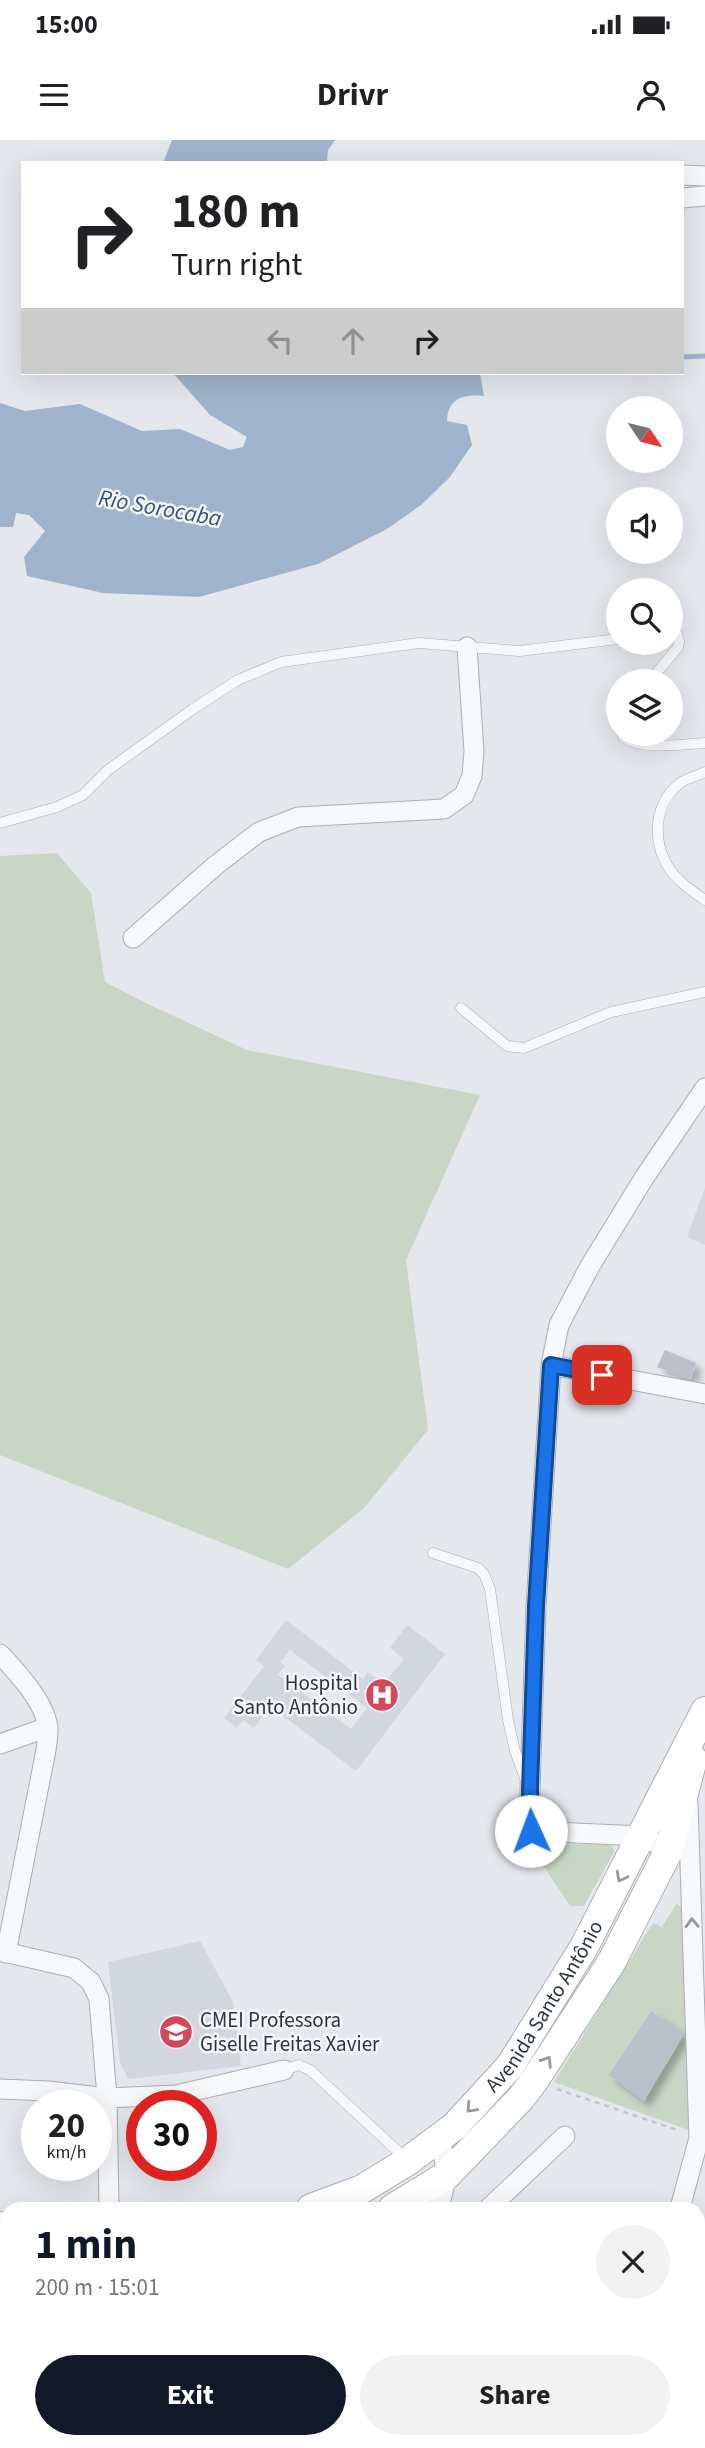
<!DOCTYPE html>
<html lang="en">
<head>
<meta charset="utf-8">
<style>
  body { margin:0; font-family:"Source Sans 3",sans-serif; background:#f2f2f2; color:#202124; height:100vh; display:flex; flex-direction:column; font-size:26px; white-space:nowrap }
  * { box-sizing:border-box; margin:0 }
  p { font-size:23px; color:#757577 }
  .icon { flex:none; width:38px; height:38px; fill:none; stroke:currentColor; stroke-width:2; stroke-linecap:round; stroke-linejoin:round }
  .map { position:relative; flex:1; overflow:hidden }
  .panel { position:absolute; left:0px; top:2062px; width:705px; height:247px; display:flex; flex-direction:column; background:#fff; border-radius:21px 21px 0 0; box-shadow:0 7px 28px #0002 }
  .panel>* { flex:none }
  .guide { position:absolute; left:21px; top:21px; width:663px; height:214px; border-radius:0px; box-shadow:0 7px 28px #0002; background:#fff; color:#202124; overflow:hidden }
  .needle { width:46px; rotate:125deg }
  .controls { position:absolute; left:606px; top:256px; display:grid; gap:14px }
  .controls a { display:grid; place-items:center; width:77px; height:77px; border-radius:50%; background:#fff; box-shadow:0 7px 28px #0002; font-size:35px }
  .speed { position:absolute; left:21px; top:1950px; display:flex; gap:14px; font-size:35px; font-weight:700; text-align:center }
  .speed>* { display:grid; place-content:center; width:91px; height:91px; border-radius:50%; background:#fff; box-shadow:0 7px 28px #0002; line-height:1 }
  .speed small { font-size:18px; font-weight:400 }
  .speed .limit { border:10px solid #d22; background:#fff; color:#111 }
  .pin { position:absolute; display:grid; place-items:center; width:60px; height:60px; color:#fff; margin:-30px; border-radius:14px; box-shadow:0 4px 10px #0006 }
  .me { position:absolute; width:77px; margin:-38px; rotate:358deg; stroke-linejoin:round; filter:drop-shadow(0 0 5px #0008) }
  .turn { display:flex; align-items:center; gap:24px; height:147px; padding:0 35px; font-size:32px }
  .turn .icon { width:91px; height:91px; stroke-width:2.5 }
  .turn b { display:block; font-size:49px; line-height:60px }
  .lanes { display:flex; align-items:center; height:66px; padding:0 35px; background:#0003; justify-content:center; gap:35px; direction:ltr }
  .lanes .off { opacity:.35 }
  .round { display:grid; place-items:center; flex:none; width:74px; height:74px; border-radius:37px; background:#f2f2f2 }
  .headline { display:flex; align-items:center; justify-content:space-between; height:119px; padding:0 35px }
  h1 { font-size:42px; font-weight:700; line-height:52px; color:#111827 }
  .action { display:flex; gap:14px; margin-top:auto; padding:14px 35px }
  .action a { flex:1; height:80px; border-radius:42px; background:#111827; color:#fff; font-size:28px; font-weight:700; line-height:80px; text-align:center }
  .action a+a { background:#f2f2f2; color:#202124 }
  .status { display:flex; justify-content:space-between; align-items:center; height:49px; padding:0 35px; background:#fff; direction:ltr }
  .status svg { height:19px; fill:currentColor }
  header { display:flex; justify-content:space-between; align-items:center; height:91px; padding:0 35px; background:#fff; font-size:32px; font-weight:700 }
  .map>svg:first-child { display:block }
  .built { fill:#d2d6de; fill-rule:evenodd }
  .green { fill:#c9d6c5 }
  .water { fill:#9fb4cc }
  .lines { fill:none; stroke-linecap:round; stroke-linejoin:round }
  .stream { stroke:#9fb4cc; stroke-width:5 }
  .building { fill:#bbc0ca; filter:url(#shadow) }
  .lane-casing { stroke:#a9aeb7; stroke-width:11 }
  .street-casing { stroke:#a9aeb7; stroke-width:21 }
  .secondary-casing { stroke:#a9aeb7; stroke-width:30 }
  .path { stroke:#c2c5cb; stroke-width:2.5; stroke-dasharray:5 5; stroke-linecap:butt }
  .lane { stroke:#f7f8fa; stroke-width:10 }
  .street { stroke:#f7f8fa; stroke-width:19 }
  .secondary { stroke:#fff; stroke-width:28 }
  .oneway { stroke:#959aa2 }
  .oneway2 { stroke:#9196a0 }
  .route-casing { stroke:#114b97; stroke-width:18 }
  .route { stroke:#1a73e8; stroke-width:12 }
  .labels { text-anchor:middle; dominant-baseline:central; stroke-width:5; stroke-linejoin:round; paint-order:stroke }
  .poi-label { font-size:21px; fill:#2b3445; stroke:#f4f6f9; text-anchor:end }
  .street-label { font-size:21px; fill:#2b3445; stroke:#f4f6f9 }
  .water-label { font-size:23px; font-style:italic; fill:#34527a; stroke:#f4f6f9 }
</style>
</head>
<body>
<div class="status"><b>15:00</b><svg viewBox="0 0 49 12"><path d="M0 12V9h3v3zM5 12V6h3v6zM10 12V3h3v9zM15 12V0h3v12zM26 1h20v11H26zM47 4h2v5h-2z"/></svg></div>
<header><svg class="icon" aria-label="menu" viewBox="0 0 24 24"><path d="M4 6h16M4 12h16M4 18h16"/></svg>Drivr<svg class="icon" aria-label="person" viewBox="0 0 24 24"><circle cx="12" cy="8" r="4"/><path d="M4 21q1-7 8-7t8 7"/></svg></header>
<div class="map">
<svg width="705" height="2308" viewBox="0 0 705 2308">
  <defs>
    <filter id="shadow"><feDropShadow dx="6" dy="6" stdDeviation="3.5" flood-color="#0004"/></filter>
  </defs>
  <rect width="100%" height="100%" fill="#e4e7ec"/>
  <path class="built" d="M 705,1048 L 705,1105 L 687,1097 Z
    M 286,1480 L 363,1539 L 368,1532 L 384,1544 L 404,1519 L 390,1508 L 407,1485 L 445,1514 L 356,1631 L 270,1566 L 254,1588 L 243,1580 L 237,1588 L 224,1578 L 264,1526 L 256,1520 ZM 290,1510 L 367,1568 L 351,1589 L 278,1535 L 285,1526 L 280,1522 Z
    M 200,1801 L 233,1862 L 241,1926 L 128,1939 L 120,1922 L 108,1822 Z"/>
  <path class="green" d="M 57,713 L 91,753 L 105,842 L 150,865 L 247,910 L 480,955 L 406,1120 L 428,1290 L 364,1368 L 288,1429 L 0,1315 L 0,716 Z
    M 605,1704 L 613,1707 L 614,1712 L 584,1766 L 570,1766 L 537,1716 L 540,1707 L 544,1705 Z
    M 676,1764 L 688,1770 L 694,1992 L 554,1942 L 653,1783 L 662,1787 Z"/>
  <path class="water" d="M 172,0 L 335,0 L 328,10 L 327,23 L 163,23 Z
    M 173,233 L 480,233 L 484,256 C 463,254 448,258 447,281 L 467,285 L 472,305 L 450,337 L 421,365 L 387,389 L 318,424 L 199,457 L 103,453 L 27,436 L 24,417 L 45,391 L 29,375 L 16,373 L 13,387 L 0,387 L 0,263 L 25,271 L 80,264 L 142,291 L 180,289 L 230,310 L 243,307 L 247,297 L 210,275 Z"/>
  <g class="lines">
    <path class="stream" d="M 682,217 L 705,216"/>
  </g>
  <path class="building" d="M 665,1210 L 696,1223 L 691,1239 L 657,1227 Z
    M 651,1871 L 683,1893 L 683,1896 L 644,1961 L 609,1935 Z"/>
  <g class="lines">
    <g class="lane-casing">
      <path id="lane" d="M 650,541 L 678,507 L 679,501 L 677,494 L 670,493
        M 623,593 L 623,597 C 644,611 680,604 705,603
        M 705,632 C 697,636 687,638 680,643 C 649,667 652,715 679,740 C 687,748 696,754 705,760
        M 0,683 L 57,667 L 83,655 L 108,630 L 193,569 L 238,540 L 281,522 L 419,503 L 519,511 L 618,499
        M 461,868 L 507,906 L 524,908 L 611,872 L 705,852
        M 433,1413 L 478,1428 L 484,1434 L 490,1449 L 508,1580 L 515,1611 L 525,1638
        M 284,1930 L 299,1925 L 310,1930 L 405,2018"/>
    </g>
    <g class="street-casing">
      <path id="street" d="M 682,35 L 705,36
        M 682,58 L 705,56
        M 133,798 L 216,725 L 259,692 L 298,677 L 444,669 L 464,655 L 472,636 L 474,611 L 467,507
        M 551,1225 L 705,1254
        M 0,1514 C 17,1532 45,1562 48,1588 C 48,1595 47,1603 46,1610 L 6,1813
        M 0,1604 L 48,1587
        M 669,1710 L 642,1696 L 531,1691 L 530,1650 L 536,1466 L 551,1225 L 559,1185 L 590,1126 L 644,1038 L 705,948
        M 0,1811 L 74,1828 L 91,1842 L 99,1859 L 107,1958 L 109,2068
        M 0,1949 L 48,1951 L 107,1958 L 176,1955 L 284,1930
        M 439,2068 L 447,2035 L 440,1997
        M 489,2068 L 565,1996
        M 680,2068 L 699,1998 L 688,1663
        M 615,2308 L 617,2301"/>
    </g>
    <g class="secondary-casing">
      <g id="secondary">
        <path id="s1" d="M 311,2068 L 362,2049 L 408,2021 L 455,1986 L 510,1926 L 584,1807 L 705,1571"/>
        <path d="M 393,2068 L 447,2035 L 521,1958 L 534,1941 L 611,1823 L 669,1710 L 693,1619"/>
        <path d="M 0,2086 L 7,2087"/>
        <path d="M 0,2126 L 7,2126"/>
      </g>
    </g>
    <path class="path" d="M 557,1949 L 680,1991
      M 0,2298 L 7,2289"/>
    <use href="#lane" class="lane"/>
    <use href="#street" class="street"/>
    <use href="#secondary" class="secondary"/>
  </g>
  <defs><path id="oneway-chevron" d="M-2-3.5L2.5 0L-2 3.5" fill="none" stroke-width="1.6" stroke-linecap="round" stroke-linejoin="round" transform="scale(1.75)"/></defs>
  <g class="oneway">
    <use href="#oneway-chevron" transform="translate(621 1737) rotate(117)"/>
    <use href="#oneway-chevron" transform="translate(547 1921) rotate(-57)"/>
    <use href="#oneway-chevron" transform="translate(471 1968) rotate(133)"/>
  </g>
  <use class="oneway2" href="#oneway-chevron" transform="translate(692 1783) rotate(-92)"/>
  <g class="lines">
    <g class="route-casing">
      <path id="route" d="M 531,1691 L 530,1650 L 536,1466 L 551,1225 L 602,1235"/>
    </g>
    <use href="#route" class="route"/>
  </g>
  <defs>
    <g id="hospital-disc" transform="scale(1.75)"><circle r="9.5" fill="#d1495b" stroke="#f4f6f9"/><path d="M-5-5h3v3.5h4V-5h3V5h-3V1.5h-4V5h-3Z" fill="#fff"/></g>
    <g id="school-disc" transform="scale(1.75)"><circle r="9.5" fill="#d1495b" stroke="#f4f6f9"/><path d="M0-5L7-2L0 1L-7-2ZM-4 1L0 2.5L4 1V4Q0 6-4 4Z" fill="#fff"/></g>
  </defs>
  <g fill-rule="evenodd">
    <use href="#hospital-disc" x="382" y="1555"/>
    <use href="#school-disc" x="176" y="1892"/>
  </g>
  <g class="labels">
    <g class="poi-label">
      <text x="358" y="1543">Hospital<tspan x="358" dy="24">Santo Antônio</tspan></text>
      <text x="200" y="1880" text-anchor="start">CMEI Professora<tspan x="200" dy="24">Giselle Freitas Xavier</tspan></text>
    </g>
    <g class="street-label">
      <text stroke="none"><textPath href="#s1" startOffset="317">Avenida Santo Antônio</textPath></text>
    </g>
    <g class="water-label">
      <text transform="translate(160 368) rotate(10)">Rio Sorocaba</text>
    </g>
  </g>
</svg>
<div class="controls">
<a><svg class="needle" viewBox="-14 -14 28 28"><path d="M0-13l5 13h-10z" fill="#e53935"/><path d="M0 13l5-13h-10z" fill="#757577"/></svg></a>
<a><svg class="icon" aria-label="sound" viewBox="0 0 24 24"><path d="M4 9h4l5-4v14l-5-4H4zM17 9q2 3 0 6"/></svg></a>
<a><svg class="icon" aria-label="search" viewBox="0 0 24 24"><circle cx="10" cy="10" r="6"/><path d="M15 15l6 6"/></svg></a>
<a><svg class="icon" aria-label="layers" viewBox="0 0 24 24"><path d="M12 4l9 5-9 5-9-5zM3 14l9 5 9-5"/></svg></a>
</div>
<div class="speed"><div>20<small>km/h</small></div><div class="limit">30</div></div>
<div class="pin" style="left:602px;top:1235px;background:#d93025"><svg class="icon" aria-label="arrive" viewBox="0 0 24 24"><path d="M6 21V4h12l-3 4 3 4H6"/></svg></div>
<svg class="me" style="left:531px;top:1691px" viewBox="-20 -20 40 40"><circle r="19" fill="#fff"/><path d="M0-13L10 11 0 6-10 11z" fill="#1a73e8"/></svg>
<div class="guide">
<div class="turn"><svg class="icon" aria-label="right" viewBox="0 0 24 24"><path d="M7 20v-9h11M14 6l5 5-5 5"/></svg><div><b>180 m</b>Turn right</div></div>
<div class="lanes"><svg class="icon off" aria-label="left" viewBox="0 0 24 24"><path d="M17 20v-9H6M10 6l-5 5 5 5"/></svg><svg class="icon off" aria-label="ahead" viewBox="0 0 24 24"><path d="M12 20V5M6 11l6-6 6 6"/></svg><svg class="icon" aria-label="right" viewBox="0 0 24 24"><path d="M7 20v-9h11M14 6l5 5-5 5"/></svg></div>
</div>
<section class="panel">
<div class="headline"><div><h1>1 min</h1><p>200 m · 15:01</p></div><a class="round"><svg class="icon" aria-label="close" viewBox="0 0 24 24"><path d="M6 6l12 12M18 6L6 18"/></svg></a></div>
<div class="action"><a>Exit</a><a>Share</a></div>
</section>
</div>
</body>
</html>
